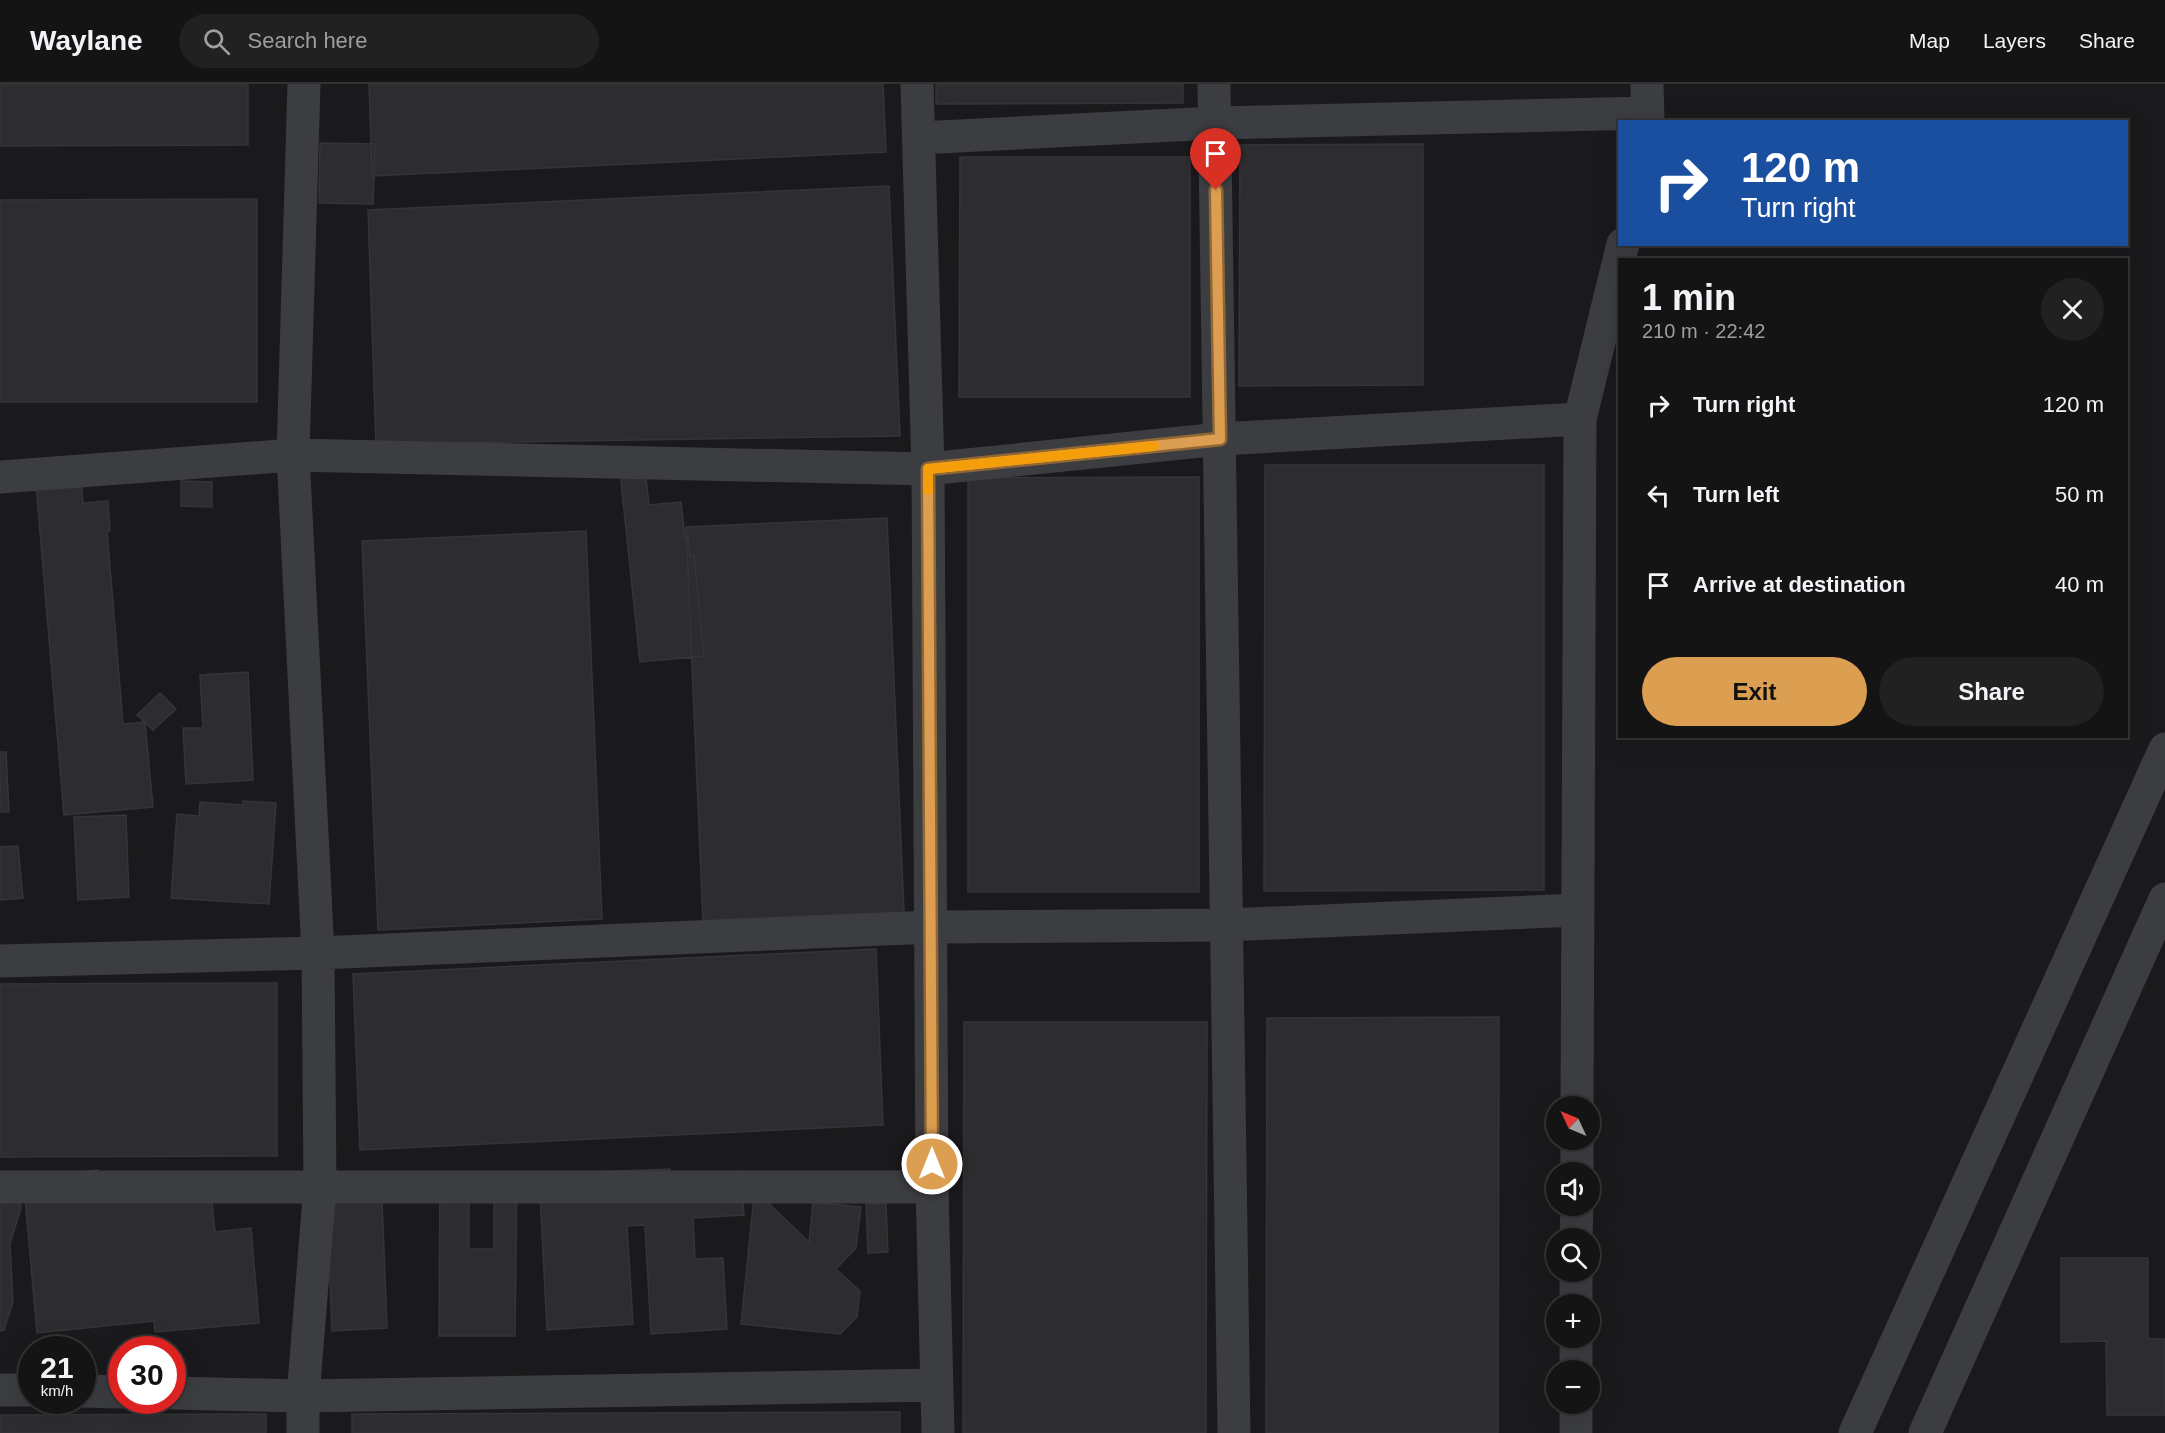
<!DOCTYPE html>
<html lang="en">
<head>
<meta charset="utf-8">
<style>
  body { margin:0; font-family:Arial,sans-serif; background:#212122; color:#f1f3f6; height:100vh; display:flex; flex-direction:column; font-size:22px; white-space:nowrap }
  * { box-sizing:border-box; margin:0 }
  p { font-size:20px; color:#9d9ea0 }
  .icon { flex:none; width:33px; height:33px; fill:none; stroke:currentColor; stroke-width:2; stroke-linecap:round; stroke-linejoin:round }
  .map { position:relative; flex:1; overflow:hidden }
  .sheet { position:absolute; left:1618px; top:174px; width:510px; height:480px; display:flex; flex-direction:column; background:#141415; border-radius:0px; box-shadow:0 6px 24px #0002,0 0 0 2px #333334 }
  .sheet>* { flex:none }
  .top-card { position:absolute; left:1618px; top:36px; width:510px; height:126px; border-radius:0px; box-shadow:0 6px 24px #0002,0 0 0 2px #333334; background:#1a4fa0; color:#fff; overflow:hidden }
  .needle { width:39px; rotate:314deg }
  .buttons { position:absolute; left:1546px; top:1012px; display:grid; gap:12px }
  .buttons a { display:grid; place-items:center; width:54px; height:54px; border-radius:50%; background:#141415; box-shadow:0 6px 24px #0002,0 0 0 2px #333334; font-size:30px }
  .speed { position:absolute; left:18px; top:1252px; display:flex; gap:12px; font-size:30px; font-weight:700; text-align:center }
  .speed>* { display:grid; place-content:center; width:78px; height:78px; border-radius:50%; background:#141415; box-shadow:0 6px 24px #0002,0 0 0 2px #333334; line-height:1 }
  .speed small { font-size:15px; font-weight:400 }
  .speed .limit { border:9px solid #d22; background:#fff; color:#111 }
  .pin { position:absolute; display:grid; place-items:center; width:51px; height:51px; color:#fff; margin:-62px -26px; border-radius:50% 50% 50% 0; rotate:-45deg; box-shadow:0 0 6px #0007 }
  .pin .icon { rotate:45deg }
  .me { position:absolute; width:66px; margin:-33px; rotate:0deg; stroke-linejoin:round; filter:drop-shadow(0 0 4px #0008) }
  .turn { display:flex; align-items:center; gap:21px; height:126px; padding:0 24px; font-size:27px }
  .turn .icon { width:78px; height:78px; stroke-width:2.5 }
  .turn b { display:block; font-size:42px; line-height:51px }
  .round { display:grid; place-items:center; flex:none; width:63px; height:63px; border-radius:32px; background:#212122 }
  .summary { display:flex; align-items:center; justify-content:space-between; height:102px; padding:0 24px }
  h1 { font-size:36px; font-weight:700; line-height:45px }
  .action { display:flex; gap:12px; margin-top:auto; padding:12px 24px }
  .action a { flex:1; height:69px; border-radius:36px; background:#dc9f52; color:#111; font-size:24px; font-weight:700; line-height:69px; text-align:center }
  .action a+a { background:#212122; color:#f1f3f6 }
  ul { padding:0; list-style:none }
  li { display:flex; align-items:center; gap:18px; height:90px; padding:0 24px }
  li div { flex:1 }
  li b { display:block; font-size:22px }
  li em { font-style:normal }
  header { display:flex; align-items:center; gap:36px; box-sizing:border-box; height:84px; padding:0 30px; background:#141415; border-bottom:2px solid #333334 }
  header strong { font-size:28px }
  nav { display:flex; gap:33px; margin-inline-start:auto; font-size:21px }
  .search { width:420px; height:54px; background:#212122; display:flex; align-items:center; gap:15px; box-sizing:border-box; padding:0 21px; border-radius:33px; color:#9d9ea0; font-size:22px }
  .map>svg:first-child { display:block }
  .building { fill:#2d2d30; stroke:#343538; stroke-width:1.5 }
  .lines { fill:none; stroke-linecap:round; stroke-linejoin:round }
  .minor { stroke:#3c3d40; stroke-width:33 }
  .route-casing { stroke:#8f6735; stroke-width:15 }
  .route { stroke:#dc9f52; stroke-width:10 }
  .slow { stroke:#f59e0b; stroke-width:10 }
</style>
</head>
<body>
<header>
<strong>Waylane</strong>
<div class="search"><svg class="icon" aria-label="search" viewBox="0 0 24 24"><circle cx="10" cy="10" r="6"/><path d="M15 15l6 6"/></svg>Search here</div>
<nav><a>Map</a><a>Layers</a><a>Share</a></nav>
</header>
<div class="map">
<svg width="2165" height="1349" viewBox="0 0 2165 1349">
  <rect width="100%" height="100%" fill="#1a1a1c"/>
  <path class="building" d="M 0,0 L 248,0 L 248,61 L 0,62 Z
    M 369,0 L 883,0 L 886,68 L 372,92 Z
    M 936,0 L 1183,0 L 1183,19 L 936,20 Z
    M 320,59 L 375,60 L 373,120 L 319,119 Z
    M 1423,60 L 1423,301 L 1239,302 L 1240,61 Z
    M 960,73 L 1190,73 L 1190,313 L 959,313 Z
    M 889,102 L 900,352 L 376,360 L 368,126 Z
    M 257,115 L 257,318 L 0,318 L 0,116 Z
    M 1265,381 L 1544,381 L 1544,806 L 1264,807 Z
    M 645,385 L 649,421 L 681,418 L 685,453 L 688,452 L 690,472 L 694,471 L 704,572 L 640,578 L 620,388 Z
    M 1199,393 L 1199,808 L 968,808 L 968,394 Z
    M 81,397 L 83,419 L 108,417 L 110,447 L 107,447 L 123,640 L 145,638 L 153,723 L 64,731 L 36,401 Z
    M 181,397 L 212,398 L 212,423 L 181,422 Z
    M 887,434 L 904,828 L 703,837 L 686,443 Z
    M 586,447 L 602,835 L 378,846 L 362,457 Z
    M 248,588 L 253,696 L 186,700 L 183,644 L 203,644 L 200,591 Z
    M 160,609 L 176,625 L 153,646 L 137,631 Z
    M 0,668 L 6,668 L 9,728 L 0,728 Z
    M 243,717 L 276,719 L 269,820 L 171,814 L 177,730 L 199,732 L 200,718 L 243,721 Z
    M 126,731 L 129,813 L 78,816 L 74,733 Z
    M 18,762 L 23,814 L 0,816 L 0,763 Z
    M 876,865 L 883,1041 L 360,1066 L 353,890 Z
    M 277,899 L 277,1072 L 0,1073 L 0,900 Z
    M 1499,933 L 1498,1349 L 1266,1349 L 1267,934 Z
    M 964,938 L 1207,938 L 1206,1349 L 963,1349 Z
    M 670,1085 L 670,1092 L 741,1087 L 744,1131 L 693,1134 L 695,1175 L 723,1174 L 727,1245 L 651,1250 L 645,1141 L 627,1142 L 633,1240 L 547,1246 L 539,1090 Z
    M 98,1086 L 98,1092 L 209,1089 L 215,1148 L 251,1144 L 259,1239 L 155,1248 L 154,1237 L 37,1249 L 25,1114 L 53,1090 Z
    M 494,1088 L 517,1089 L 515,1252 L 439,1252 L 440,1092 L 469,1092 L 469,1165 L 494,1165 Z
    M 381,1089 L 387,1244 L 332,1247 L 326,1091 Z
    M 0,1096 L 18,1100 L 21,1124 L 10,1160 L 13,1218 L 4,1246 L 0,1247 Z
    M 755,1103 L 763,1114 L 809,1158 L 813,1118 L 861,1123 L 856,1164 L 836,1185 L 860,1207 L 857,1233 L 840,1250 L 741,1240 Z
    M 886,1119 L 888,1168 L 868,1169 L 866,1120 Z
    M 2061,1174 L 2148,1174 L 2148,1255 L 2165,1255 L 2165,1331 L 2107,1331 L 2106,1257 L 2061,1258 Z
    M 900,1328 L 900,1349 L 352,1349 L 352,1330 Z
    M 266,1330 L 266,1349 L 0,1349 L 0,1331 Z"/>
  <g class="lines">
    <path class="minor" d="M 917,0 L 928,385 L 932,1103 L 938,1349
      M 1214,0 L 1234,1349
      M 1647,0 L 1648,38
      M 919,54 L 1215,39 L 1648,29
      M 0,393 L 293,371 L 928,385 L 1220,355 L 1580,335
      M 0,877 L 318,869 L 932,843 L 1227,841 L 1578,826
      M 1577,1023 L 1580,335 L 1623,160
      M 1577,1089 L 1577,1056
      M 0,1103 L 932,1103
      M 1576,1155 L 1577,1122
      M 1576,1221 L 1576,1188
      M 1576,1287 L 1576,1254
      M 0,1306 L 32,1306
      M 82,1307 L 122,1308
      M 172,1309 L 303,1312 L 936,1301
      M 303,1349 L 303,1312 L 320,1102 L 318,869 L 293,371 L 304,0
      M 1576,1349 L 1576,1320
      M 1855,1349 L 2165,665
      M 1925,1349 L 2165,815"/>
  </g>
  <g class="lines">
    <g class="route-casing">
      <path id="route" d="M 932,1080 L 928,385 L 1220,355 L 1216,106"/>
    </g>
    <use href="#route" class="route"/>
    <path class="slow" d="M 928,406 L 928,385 L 1154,362"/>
  </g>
</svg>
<div class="buttons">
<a><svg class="needle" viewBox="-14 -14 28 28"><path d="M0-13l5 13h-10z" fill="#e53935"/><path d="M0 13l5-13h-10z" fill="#9d9ea0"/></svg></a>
<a><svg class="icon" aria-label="sound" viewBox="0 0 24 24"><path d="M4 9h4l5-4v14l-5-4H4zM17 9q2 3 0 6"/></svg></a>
<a><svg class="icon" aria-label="search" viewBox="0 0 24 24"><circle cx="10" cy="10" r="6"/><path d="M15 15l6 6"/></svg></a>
<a>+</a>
<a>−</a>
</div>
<div class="speed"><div>21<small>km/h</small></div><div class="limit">30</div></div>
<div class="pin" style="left:1216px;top:106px;background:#d93025"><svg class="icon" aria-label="arrive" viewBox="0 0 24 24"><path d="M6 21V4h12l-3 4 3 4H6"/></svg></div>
<svg class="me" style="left:932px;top:1080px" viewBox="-20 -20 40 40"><circle r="17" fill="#dc9f52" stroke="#fff" stroke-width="3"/><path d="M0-11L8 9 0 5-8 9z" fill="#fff"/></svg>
<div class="top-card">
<div class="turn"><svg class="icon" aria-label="right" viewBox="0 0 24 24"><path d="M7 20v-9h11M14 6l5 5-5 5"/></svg><div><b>120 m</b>Turn right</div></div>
</div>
<section class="sheet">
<div class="summary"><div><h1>1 min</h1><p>210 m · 22:42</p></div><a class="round"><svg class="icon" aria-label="close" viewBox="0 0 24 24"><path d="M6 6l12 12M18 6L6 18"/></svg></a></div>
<ul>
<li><svg class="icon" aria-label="right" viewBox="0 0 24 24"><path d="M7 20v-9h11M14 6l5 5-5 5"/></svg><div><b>Turn right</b></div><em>120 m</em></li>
<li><svg class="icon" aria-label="left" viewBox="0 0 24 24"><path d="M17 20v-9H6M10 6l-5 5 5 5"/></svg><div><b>Turn left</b></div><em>50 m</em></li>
<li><svg class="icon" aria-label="arrive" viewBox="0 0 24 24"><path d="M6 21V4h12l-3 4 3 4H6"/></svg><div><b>Arrive at destination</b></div><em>40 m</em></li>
</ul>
<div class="action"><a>Exit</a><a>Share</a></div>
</section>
</div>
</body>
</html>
